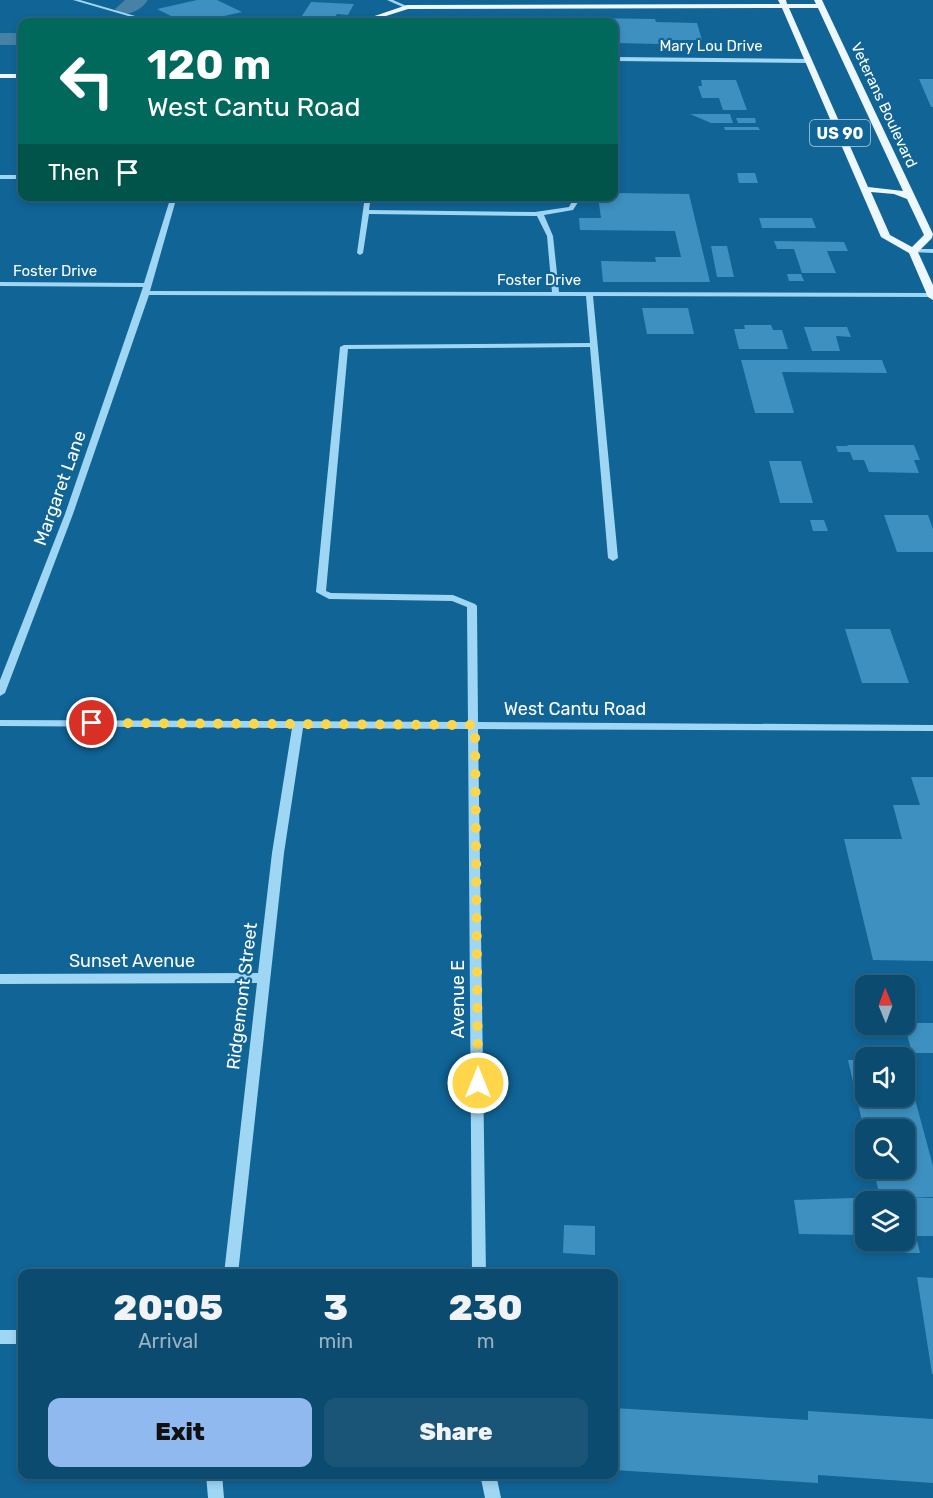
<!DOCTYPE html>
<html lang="en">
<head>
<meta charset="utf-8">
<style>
  body { margin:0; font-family:Rubik,sans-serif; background:#1a5578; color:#f1f3f6; height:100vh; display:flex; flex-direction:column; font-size:22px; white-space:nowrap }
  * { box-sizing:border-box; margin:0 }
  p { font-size:20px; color:#9ab3c3 }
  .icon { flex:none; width:33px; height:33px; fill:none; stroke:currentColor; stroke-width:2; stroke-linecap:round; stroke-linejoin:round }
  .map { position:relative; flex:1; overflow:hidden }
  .sheet { position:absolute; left:18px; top:1269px; width:600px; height:210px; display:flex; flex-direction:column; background:#0c4b70; border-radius:12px; box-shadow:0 3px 9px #0003,0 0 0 2px #2c6383 }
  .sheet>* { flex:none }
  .guide { position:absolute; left:18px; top:18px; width:600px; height:183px; border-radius:12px; box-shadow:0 3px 9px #0003,0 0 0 2px #2c6383; background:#00695c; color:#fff; overflow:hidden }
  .needle { width:39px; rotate:359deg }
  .fabs { position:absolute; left:855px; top:975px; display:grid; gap:12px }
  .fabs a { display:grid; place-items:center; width:60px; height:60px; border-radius:12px; background:#0c4b70; box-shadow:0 3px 9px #0003,0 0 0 2px #2c6383; font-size:30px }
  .pin { position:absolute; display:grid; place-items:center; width:51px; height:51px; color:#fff; margin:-26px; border:3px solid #fff; border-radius:50%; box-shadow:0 2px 6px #0007 }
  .me { position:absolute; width:66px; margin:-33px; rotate:0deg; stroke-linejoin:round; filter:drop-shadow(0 0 4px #0008) }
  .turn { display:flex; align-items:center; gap:21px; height:126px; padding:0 30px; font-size:27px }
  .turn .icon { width:78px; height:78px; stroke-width:2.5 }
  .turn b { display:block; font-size:42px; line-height:51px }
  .then { display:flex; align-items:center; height:57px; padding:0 30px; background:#0003; gap:12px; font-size:22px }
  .eta { display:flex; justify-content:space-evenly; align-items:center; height:102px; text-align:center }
  .eta b { font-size:36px; font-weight:800; line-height:42px }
  .primary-button { display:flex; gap:12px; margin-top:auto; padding:12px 30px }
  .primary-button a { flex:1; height:69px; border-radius:12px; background:#90b9f0; color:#111; font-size:24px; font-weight:800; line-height:69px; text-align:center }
  .primary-button a+a { background:#1a5578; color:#f1f3f6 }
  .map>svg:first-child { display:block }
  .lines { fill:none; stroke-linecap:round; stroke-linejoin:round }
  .river { fill:#4582a5; fill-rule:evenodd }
  .building { fill:#3d90bf }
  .minor { fill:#9fd6f4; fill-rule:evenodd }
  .major { fill:#ecf7ff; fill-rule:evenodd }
  .route { stroke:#ffd54a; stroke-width:10; stroke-dasharray:0 18 }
  .labels { text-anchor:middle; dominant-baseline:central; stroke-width:4.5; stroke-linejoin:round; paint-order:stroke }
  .far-street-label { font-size:15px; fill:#fff; stroke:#106496 }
  .shield { fill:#106496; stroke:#b7d0e0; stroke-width:1.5 }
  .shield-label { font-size:16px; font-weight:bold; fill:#fff }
  .street-label { font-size:18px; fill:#fff; stroke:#106496 }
</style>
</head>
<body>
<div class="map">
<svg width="933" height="1498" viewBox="0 0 933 1498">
  <rect width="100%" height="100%" fill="#106496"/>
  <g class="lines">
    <path class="river" d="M 125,0 L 148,0 C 141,10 130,16 118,13 L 115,9 Z
      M 0,33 L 22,33 L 22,45 L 0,45 Z"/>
  </g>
  <path class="building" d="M 197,0 L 217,0 L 242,12 L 197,22 L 183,22 L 157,9 Z
    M 311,2 L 354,4 L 348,15 L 337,14 L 333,21 L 300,19 Z
    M 588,18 L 655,19 L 656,22 L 697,23 L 702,40 L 658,40 L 659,44 L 614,43 L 614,22 L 588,22 Z
    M 919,79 L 933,79 L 933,107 L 931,107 Z
    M 701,80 L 736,80 L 747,110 L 723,110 L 719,98 L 702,98 L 698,86 L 702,86 Z
    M 690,114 L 730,114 L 733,123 L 711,123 Z
    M 736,118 L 755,118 L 756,123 L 738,123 Z
    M 724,127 L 758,127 L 760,130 L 725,130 Z
    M 737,173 L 755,173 L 758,183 L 739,183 Z
    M 614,193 L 689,194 L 710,282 L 603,282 L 601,261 L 656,262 L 655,257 L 681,257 L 675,231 L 580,230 L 579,218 L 601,218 L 598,196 L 614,196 Z
    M 759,218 L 812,218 L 816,228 L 762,228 Z
    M 774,241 L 844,242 L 848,251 L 827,251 L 836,273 L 802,273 L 794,249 L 777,249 Z
    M 711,246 L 727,246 L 734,277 L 717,277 Z
    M 787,274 L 801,274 L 804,281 L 789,281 Z
    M 642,308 L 688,308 L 694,334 L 647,334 Z
    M 744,325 L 771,325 L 773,330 L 782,330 L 788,349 L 739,349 L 734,329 L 745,329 Z
    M 804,327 L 847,327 L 851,337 L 836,336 L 840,351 L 812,351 Z
    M 741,360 L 882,360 L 887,373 L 782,372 L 794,413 L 755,413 Z
    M 847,445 L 914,445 L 920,460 L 914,460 L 919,473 L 869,472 L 864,460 L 853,460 L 850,452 L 838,452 L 836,446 L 848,446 Z
    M 769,461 L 801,461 L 813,503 L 780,503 Z
    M 884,515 L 928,515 L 933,529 L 933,552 L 897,552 Z
    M 810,520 L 824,520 L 828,531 L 813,531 Z
    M 845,629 L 890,629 L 909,683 L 862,683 Z
    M 911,777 L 933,777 L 933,961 L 873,960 L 844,839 L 902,839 L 893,805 L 920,805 Z
    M 904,1023 L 933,1023 L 933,1053 L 912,1053 Z
    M 848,1060 L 866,1060 L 866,1096 L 904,1096 L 905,1062 L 933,1166 L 933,1197 L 907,1197 L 933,1198 L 933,1236 L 916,1236 L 920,1253 L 902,1253 L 899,1240 L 904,1240 L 904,1202 L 866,1202 L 866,1235 L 799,1234 L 794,1200 L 880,1197 L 873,1168 L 904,1168 L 904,1130 L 864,1130 Z
    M 564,1225 L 595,1226 L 595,1255 L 563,1253 Z
    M 917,1277 L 933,1278 L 933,1374 L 932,1374 Z
    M 614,1408 L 808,1420 L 808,1411 L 933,1419 L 933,1483 L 818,1475 L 818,1483 L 614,1470 Z"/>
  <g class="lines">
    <path class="minor" d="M 73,0 L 80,0 L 156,22 L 149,22 Z
      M 387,0 L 393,0 L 409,7 L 405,8 Z
      M 614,57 L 809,59 L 812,61 L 809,63 L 614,61 Z
      M 0,175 L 22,175 L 22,179 L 0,179 Z
      M 171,196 L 177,196 L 150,291 L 552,292 L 547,236 L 537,216 L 369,214 L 363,253 L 360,255 L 357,253 L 365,196 L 371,196 L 369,210 L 535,212 L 569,207 L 575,196 L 582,196 L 573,210 L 544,215 L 553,236 L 559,292 L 933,293 L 932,297 L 593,296 L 618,558 L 613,561 L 608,558 L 590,347 L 348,349 L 326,591 L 331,593 L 453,595 L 475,604 L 477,606 L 478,722 L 933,725 L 933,731 L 478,729 L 486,1274 L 472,1274 L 468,729 L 303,728 L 284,853 L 238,1274 L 224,1274 L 257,983 L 0,984 L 0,974 L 258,973 L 272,853 L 292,728 L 0,726 L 0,720 L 468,722 L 467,607 L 452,601 L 329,599 L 316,592 L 340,347 L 344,345 L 590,343 L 586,296 L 149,295 L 73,514 L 5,693 L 0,696 L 0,680 L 65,514 L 143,287 L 0,286 L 0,282 L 144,283 Z
      M 913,249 L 933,249 L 933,253 L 911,252 L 911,250 Z
      M 0,1330 L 22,1330 L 22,1344 L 0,1344 Z
      M 206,1474 L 222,1474 L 224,1498 L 208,1498 Z
      M 480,1474 L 496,1474 L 501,1498 L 485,1498 Z"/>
    <path class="major" d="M 778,0 L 786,0 L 787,4 L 816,4 L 814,0 L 822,0 L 933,234 L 932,238 L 918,252 L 933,285 L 933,300 L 928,297 L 909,253 L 881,237 L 782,8 L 408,9 L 367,22 L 357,22 L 407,5 L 780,4 ZM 789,8 L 818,8 L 903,191 L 868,187 ZM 871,192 L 894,194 L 907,199 L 924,235 L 912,247 L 890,235 Z
      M 0,74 L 22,74 L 22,78 L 0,78 Z"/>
  </g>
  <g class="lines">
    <path class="route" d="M 92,723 L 475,725 L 478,1083"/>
  </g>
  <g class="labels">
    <g class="far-street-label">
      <text x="711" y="46">Mary Lou Drive</text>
      <text transform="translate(884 105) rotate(65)">Veterans Boulevard</text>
      <text x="55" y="271">Foster Drive</text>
      <text x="539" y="280">Foster Drive</text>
    </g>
    <rect class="shield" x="810" y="120" width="60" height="26" rx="4.5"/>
    <g class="shield-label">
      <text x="840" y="133">US 90</text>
    </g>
    <g class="street-label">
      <text transform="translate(60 488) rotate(-70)">Margaret Lane</text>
      <text x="575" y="709">West Cantu Road</text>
      <text x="132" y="961">Sunset Avenue</text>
      <text transform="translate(242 996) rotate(-83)">Ridgemont Street</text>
      <text transform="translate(458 999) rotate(-90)">Avenue E</text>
    </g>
  </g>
</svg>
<div class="fabs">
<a><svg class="needle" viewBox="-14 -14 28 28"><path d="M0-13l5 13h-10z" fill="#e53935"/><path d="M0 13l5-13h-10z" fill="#9ab3c3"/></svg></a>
<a><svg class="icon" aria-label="sound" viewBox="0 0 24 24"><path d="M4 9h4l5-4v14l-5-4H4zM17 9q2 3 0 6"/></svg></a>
<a><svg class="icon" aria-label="search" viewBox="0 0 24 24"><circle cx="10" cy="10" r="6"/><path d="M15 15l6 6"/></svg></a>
<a><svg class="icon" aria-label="layers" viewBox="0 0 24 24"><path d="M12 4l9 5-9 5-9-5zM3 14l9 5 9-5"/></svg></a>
</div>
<div class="pin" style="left:92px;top:723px;background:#d93025"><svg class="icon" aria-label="arrive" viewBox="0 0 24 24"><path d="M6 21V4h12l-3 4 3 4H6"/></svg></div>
<svg class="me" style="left:478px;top:1083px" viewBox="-20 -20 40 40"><circle r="17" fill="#ffd54a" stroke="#fff" stroke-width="3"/><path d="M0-11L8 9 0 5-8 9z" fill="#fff"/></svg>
<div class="guide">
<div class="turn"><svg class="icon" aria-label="left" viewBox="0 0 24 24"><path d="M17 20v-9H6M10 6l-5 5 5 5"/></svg><div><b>120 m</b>West Cantu Road</div></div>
<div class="then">Then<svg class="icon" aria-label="arrive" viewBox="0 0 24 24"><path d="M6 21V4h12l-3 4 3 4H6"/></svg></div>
</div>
<section class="sheet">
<div class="eta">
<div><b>20:05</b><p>Arrival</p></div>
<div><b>3</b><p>min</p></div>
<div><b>230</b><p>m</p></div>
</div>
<div class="primary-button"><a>Exit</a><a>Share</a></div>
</section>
</div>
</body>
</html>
